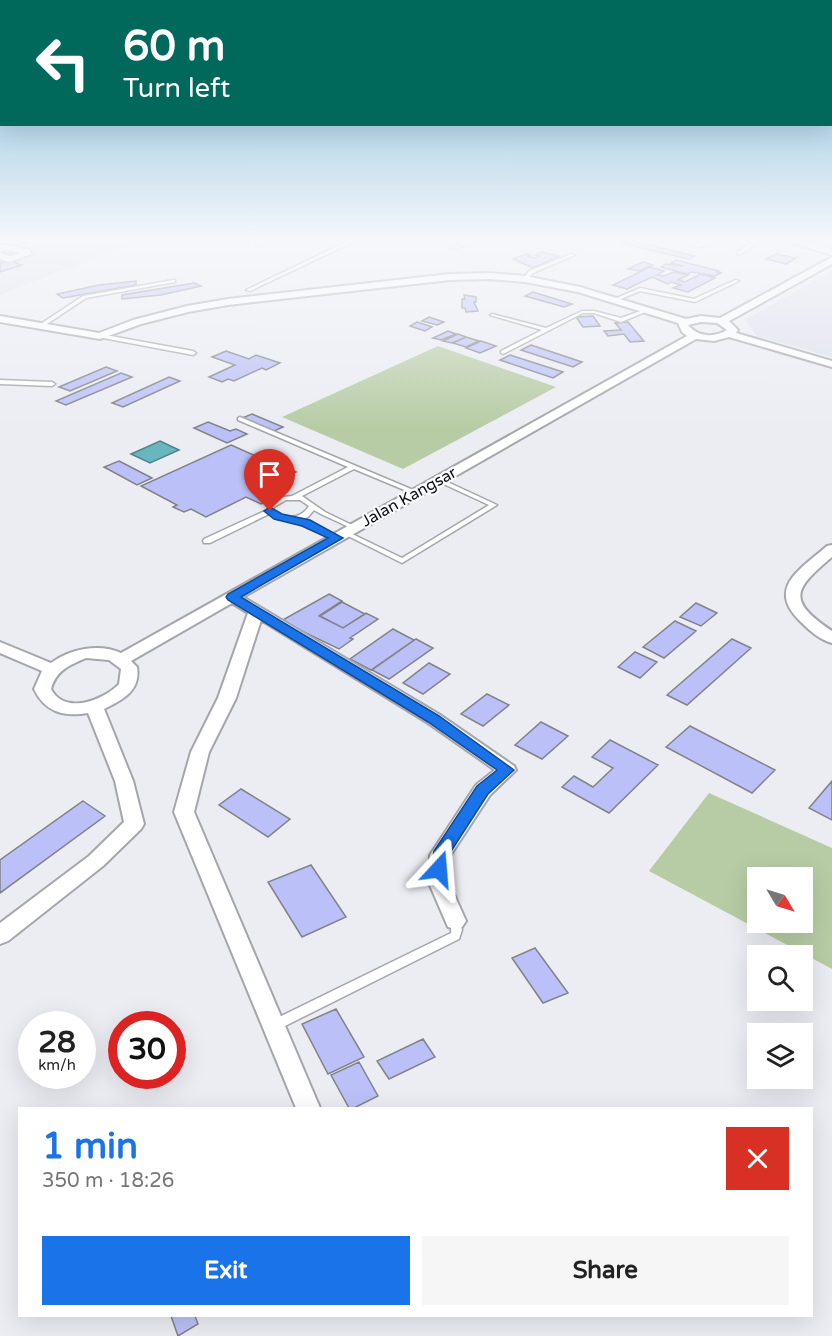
<!DOCTYPE html>
<html lang="en">
<head>
<meta charset="utf-8">
<style>
  body { margin:0; font-family:"Varela Round",sans-serif; background:#f6f6f6; color:#222; height:100vh; display:flex; flex-direction:column; font-size:22px; white-space:nowrap }
  * { box-sizing:border-box; margin:0 }
  p { font-size:20px; color:#767676 }
  .icon { flex:none; width:33px; height:33px; fill:none; stroke:currentColor; stroke-width:2; stroke-linecap:round; stroke-linejoin:round }
  .map { position:relative; flex:1; overflow:hidden }
  .sheet { position:absolute; left:18px; top:1107px; width:795px; height:210px; display:flex; flex-direction:column; background:#fff; border-radius:0px; box-shadow:0 6px 24px #0002 }
  .sheet>* { flex:none }
  .hud { position:absolute; left:0px; top:0px; width:832px; height:126px; box-shadow:0 6px 24px #0002; background:#00695c; color:#fff; overflow:hidden }
  .needle { width:39px; rotate:128deg }
  .controls { position:absolute; left:747px; top:867px; display:grid; gap:12px }
  .controls a { display:grid; place-items:center; width:66px; height:66px; border-radius:0px; background:#fff; box-shadow:0 6px 24px #0002; font-size:30px }
  .speed { position:absolute; left:18px; top:1011px; display:flex; gap:12px; font-size:30px; font-weight:700; text-align:center }
  .speed>* { display:grid; place-content:center; width:78px; height:78px; border-radius:50%; background:#fff; box-shadow:0 6px 24px #0002; line-height:1 }
  .speed small { font-size:15px; font-weight:400 }
  .speed .limit { border:9px solid #d22; background:#fff; color:#111 }
  .pin { position:absolute; display:grid; place-items:center; width:51px; height:51px; color:#fff; margin:-62px -26px; border-radius:50% 50% 50% 0; rotate:-45deg; box-shadow:0 0 6px #0007 }
  .pin .icon { rotate:45deg }
  .me { position:absolute; width:66px; margin:-33px; rotate:19deg; stroke-linejoin:round; filter:drop-shadow(0 0 4px #0008) }
  .turn { display:flex; align-items:center; gap:21px; height:126px; padding:0 24px; font-size:27px }
  .turn .icon { width:78px; height:78px; stroke-width:2.5 }
  .turn b { display:block; font-size:42px; line-height:51px }
  .round { display:grid; place-items:center; flex:none; width:63px; height:63px; border-radius:0px; background:#f6f6f6 }
  .headline { display:flex; align-items:center; justify-content:space-between; height:102px; padding:0 24px }
  h1 { font-size:36px; font-weight:800; line-height:45px; color:#1a73e8 }
  .action { display:flex; gap:12px; margin-top:auto; padding:12px 24px }
  .action a { flex:1; height:69px; border-radius:0px; background:#1a73e8; color:#fff; font-size:24px; font-weight:800; line-height:69px; text-align:center }
  .action a+a { background:#f6f6f6; color:#222 }
  .map>svg:first-child { display:block }
  .built { fill:#dee0ec }
  .green { fill:#b7cca5; fill-rule:evenodd }
  .water { fill:#69b6c0; stroke:#4e848c; stroke-width:1.5 }
  .building { fill:#bbc1f8; stroke:#828388; stroke-width:1.5 }
  .lines { fill:none; stroke-linecap:round; stroke-linejoin:round }
  .service-casing { stroke:#a5a6ab; stroke-width:3 }
  .minor-casing { stroke:#a5a6ab; stroke-width:4 }
  .service { fill:#fff; fill-rule:evenodd }
  .minor { fill:#fff; fill-rule:evenodd }
  .route { fill:#1a73e8; stroke:#114b97; stroke-width:1.5 }
  .labels { text-anchor:middle; dominant-baseline:central; stroke-width:4.5; stroke-linejoin:round; paint-order:stroke }
  .street-label { font-size:16px; fill:#0f0f11; stroke:#fafbff }
</style>
</head>
<body>
<div class="map">
<svg width="832" height="1336" viewBox="0 0 832 1336">
  <rect width="100%" height="100%" fill="#ecedf3"/>
  <path class="built" d="M 0,240 L 101,240 L 132,243 L 0,295 Z
    M 832,271 L 832,357 L 757,336 L 745,320 Z"/>
  <path class="green" d="M 101,240 L 339,240 L 333,243 L 168,241 L 132,243 Z
    M 438,346 L 556,387 L 403,469 L 282,417 Z
    M 709,793 L 832,848 L 832,969 L 649,871 ZM 758,878 L 802,878 L 802,922 L 758,922 Z"/>
  <path class="water" d="M 160,441 L 179,450 L 150,463 L 131,454 Z"/>
  <path class="building" d="M 624,240 L 629,240 L 695,256 L 689,259 L 619,243 Z
    M 541,252 L 559,256 L 533,268 L 513,259 L 526,254 L 531,255 L 527,256 L 535,258 L 540,256 L 535,255 Z
    M 776,254 L 796,258 L 786,264 L 766,259 Z
    M 676,260 L 719,271 L 717,272 L 721,273 L 715,276 L 692,272 L 687,274 L 661,267 L 666,264 L 683,266 L 671,263 Z
    M 10,261 L 22,265 L 0,272 L 0,263 Z
    M 643,262 L 653,265 L 639,271 L 628,269 Z
    M 650,267 L 664,271 L 657,275 L 664,276 L 674,272 L 688,275 L 678,280 L 685,282 L 701,274 L 715,278 L 688,292 L 673,288 L 681,285 L 671,282 L 668,284 L 652,277 L 627,289 L 613,285 Z
    M 136,281 L 136,285 L 63,298 L 57,294 L 99,285 Z
    M 194,283 L 201,286 L 161,295 L 122,299 L 122,295 Z
    M 533,292 L 572,304 L 564,307 L 525,296 Z
    M 464,295 L 476,297 L 476,302 L 474,302 L 478,311 L 466,312 L 465,308 L 462,308 L 462,299 L 465,299 Z
    M 593,316 L 600,326 L 583,327 L 576,317 Z
    M 429,317 L 444,322 L 437,325 L 422,321 Z
    M 417,322 L 432,327 L 425,331 L 410,326 Z
    M 628,322 L 644,341 L 630,342 L 624,334 L 608,336 L 604,331 L 621,330 L 615,323 Z
    M 448,331 L 456,334 L 441,340 L 433,338 Z
    M 458,334 L 466,337 L 452,343 L 443,341 Z
    M 466,337 L 479,341 L 466,347 L 453,343 Z
    M 481,341 L 496,346 L 480,353 L 466,348 Z
    M 531,345 L 582,362 L 573,367 L 521,350 Z
    M 226,351 L 249,359 L 256,355 L 280,363 L 266,370 L 262,368 L 234,381 L 228,379 L 222,382 L 209,377 L 235,365 L 212,357 Z
    M 510,355 L 563,372 L 553,378 L 500,360 Z
    M 106,367 L 117,371 L 70,391 L 59,387 Z
    M 121,373 L 132,377 L 66,405 L 56,401 Z
    M 169,377 L 180,381 L 123,407 L 112,403 Z
    M 252,414 L 283,427 L 272,432 L 242,418 Z
    M 208,422 L 230,431 L 236,429 L 247,434 L 227,443 L 194,428 Z
    M 231,445 L 267,461 L 272,458 L 296,472 L 264,488 L 279,495 L 261,504 L 246,497 L 206,517 L 191,509 L 184,512 L 173,507 L 177,505 L 141,486 Z
    M 119,461 L 152,478 L 137,485 L 104,467 Z
    M 329,594 L 342,601 L 319,616 L 343,628 L 366,613 L 378,619 L 350,638 L 353,639 L 339,649 L 281,621 Z
    M 342,602 L 365,614 L 343,628 L 320,616 Z
    M 696,603 L 717,613 L 701,626 L 680,617 Z
    M 675,621 L 696,631 L 664,658 L 643,647 Z
    M 393,629 L 414,640 L 371,670 L 350,659 Z
    M 416,639 L 433,648 L 389,679 L 372,670 Z
    M 732,639 L 751,648 L 687,705 L 667,695 Z
    M 635,652 L 657,662 L 640,678 L 618,667 Z
    M 429,663 L 450,674 L 423,694 L 403,683 Z
    M 487,694 L 509,705 L 483,726 L 461,714 Z
    M 541,722 L 568,736 L 542,759 L 515,745 Z
    M 690,726 L 775,770 L 752,793 L 666,747 Z
    M 610,740 L 658,765 L 609,813 L 562,787 L 574,776 L 593,787 L 613,768 L 592,757 Z
    M 832,781 L 832,820 L 809,808 Z
    M 241,789 L 290,819 L 268,837 L 219,805 Z
    M 83,801 L 105,816 L 0,893 L 0,860 Z
    M 311,865 L 346,917 L 302,937 L 268,882 Z
    M 535,948 L 568,993 L 543,1003 L 512,958 Z
    M 336,1009 L 364,1057 L 328,1074 L 302,1024 Z
    M 423,1039 L 435,1057 L 389,1079 L 377,1061 Z
    M 359,1062 L 378,1096 L 354,1108 L 349,1108 L 331,1075 Z
    M 171,1316 L 195,1316 L 198,1324 L 178,1336 Z"/>
  <g class="lines">
    <g class="service-casing">
      <path id="service" d="M 350,240 L 357,240 L 250,291 L 246,290 Z
        M 469,240 L 476,240 L 455,249 L 451,248 Z
        M 684,240 L 691,240 L 704,246 L 700,247 Z
        M 755,240 L 761,240 L 741,254 L 737,254 L 737,252 Z
        M 813,240 C 821,240 825,244 826,252 L 822,252 L 819,245 Z
        M 571,254 L 575,255 L 533,273 L 527,280 L 523,279 L 529,271 Z
        M 173,280 L 175,280 L 175,282 L 86,298 L 41,328 L 36,327 L 83,296 Z
        M 735,280 L 739,281 L 695,302 L 640,291 L 616,301 L 612,300 L 640,288 L 694,299 Z
        M 646,309 L 650,310 L 621,322 L 594,313 L 583,313 L 503,354 L 501,353 L 501,351 L 542,330 L 490,315 L 492,314 L 546,328 L 582,311 L 594,311 L 621,318 Z
        M 100,334 L 193,351 L 196,353 L 193,355 L 98,337 L 98,335 Z
        M 0,380 L 52,382 L 55,384 L 52,386 L 0,384 Z
        M 240,417 L 418,492 L 419,493 L 416,495 L 414,494 L 354,469 L 302,496 L 325,512 L 358,528 L 355,530 L 353,529 L 321,514 L 314,510 L 308,517 L 300,520 L 339,537 L 341,538 L 339,539 L 335,539 L 292,521 L 278,519 L 269,514 L 210,543 L 204,543 L 203,541 L 204,539 L 267,510 L 269,505 L 283,497 L 292,496 L 348,467 L 238,420 L 238,418 ZM 286,500 L 300,500 L 309,506 C 301,519 285,520 273,511 L 274,507 Z
        M 439,478 L 497,505 L 402,563 L 342,533 L 344,532 L 348,532 L 402,558 L 489,505 L 437,481 L 436,480 Z
        M 455,917 L 459,918 L 462,930 L 459,939 L 277,1030 L 273,1031 L 269,1030 L 267,1026 L 269,1022 L 451,933 C 452,928 449,923 451,918 Z"/>
    </g>
    <g class="minor-casing">
      <path id="minor" d="M 784,240 L 800,240 L 832,249 L 832,255 Z
        M 4,244 L 30,250 L 31,254 L 10,262 L 0,259 L 0,253 L 10,256 L 20,253 L 5,250 L 0,252 L 0,246 Z
        M 832,257 L 832,264 L 729,321 L 738,330 L 736,333 L 832,361 L 832,367 L 729,337 L 714,341 L 696,339 L 243,597 L 440,715 L 514,766 L 516,770 L 490,795 L 450,856 L 449,883 L 466,921 L 462,927 L 455,929 L 448,927 L 429,883 L 430,855 L 476,785 L 495,770 L 428,723 L 261,620 L 236,698 L 209,752 L 194,812 L 320,1108 L 296,1108 L 174,812 L 191,752 L 218,698 L 248,613 L 232,603 L 131,661 L 137,667 C 141,691 122,700 104,709 L 133,781 L 144,824 L 141,829 L 103,866 L 8,941 L 0,944 L 0,923 L 89,856 L 124,822 L 115,781 L 88,713 C 63,717 45,712 34,689 L 42,671 L 0,653 L 0,642 L 51,663 C 70,649 99,643 121,653 L 687,336 L 682,332 L 678,323 L 578,292 L 525,282 L 489,279 L 450,280 L 228,305 L 188,312 L 141,324 L 100,339 L 0,322 L 0,316 L 99,333 L 133,320 L 187,306 L 228,299 L 450,274 L 489,273 L 525,276 L 580,287 L 686,319 L 701,316 L 720,318 ZM 701,322 L 717,323 L 727,330 C 714,338 698,337 688,325 ZM 86,658 L 109,660 L 121,669 L 119,684 C 103,701 64,715 51,689 C 56,670 70,665 86,658 Z
        M 832,545 L 832,557 C 794,589 786,600 832,631 L 832,643 C 820,640 809,630 801,622 C 765,588 801,569 827,546 Z"/>
    </g>
    <use href="#service" class="service"/>
    <use href="#minor" class="minor"/>
  </g>
  <linearGradient id="sky" x2="0" y2="1"><stop stop-color="#75b5d8"/><stop offset="0.56" stop-color="#f6f7fa"/><stop offset="1" stop-color="#f6f7fa" stop-opacity="0"/></linearGradient>
  <rect width="832" height="428" fill="url(#sky)"/>
  <path class="route" d="M 270,507 L 282,514 L 310,520 L 343,538 L 241,597 L 439,716 L 514,770 L 488,794 L 448,856 L 445,874 L 439,875 L 433,874 L 431,869 L 434,851 L 477,786 L 497,770 L 428,722 L 228,600 L 226,597 L 228,594 L 328,538 L 302,526 L 274,519 L 264,511 Z"/>
  <g class="labels">
    <g class="street-label">
      <text transform="translate(409 497) rotate(-29)">Jalan Kangsar</text>
    </g>
  </g>
</svg>
<div class="controls">
<a><svg class="needle" viewBox="-14 -14 28 28"><path d="M0-13l5 13h-10z" fill="#e53935"/><path d="M0 13l5-13h-10z" fill="#767676"/></svg></a>
<a><svg class="icon" aria-label="search" viewBox="0 0 24 24"><circle cx="10" cy="10" r="6"/><path d="M15 15l6 6"/></svg></a>
<a><svg class="icon" aria-label="layers" viewBox="0 0 24 24"><path d="M12 4l9 5-9 5-9-5zM3 14l9 5 9-5"/></svg></a>
</div>
<div class="speed"><div>28<small>km/h</small></div><div class="limit">30</div></div>
<div class="pin" style="left:270px;top:511px;background:#d93025"><svg class="icon" aria-label="arrive" viewBox="0 0 24 24"><path d="M6 21V4h12l-3 4 3 4H6"/></svg></div>
<svg class="me" style="left:439px;top:869px" viewBox="-20 -20 40 40"><path d="M0-17L14 15 0 8-14 15z" fill="#1a73e8" stroke="#fff" stroke-width="4"/></svg>
<div class="hud">
<div class="turn"><svg class="icon" aria-label="left" viewBox="0 0 24 24"><path d="M17 20v-9H6M10 6l-5 5 5 5"/></svg><div><b>60 m</b>Turn left</div></div>
</div>
<section class="sheet">
<div class="headline"><div><h1>1 min</h1><p>350 m · 18:26</p></div><a class="round" style="background:#d93025;color:#fff"><svg class="icon" aria-label="close" viewBox="0 0 24 24"><path d="M6 6l12 12M18 6L6 18"/></svg></a></div>
<div class="action"><a>Exit</a><a>Share</a></div>
</section>
</div>
</body>
</html>
